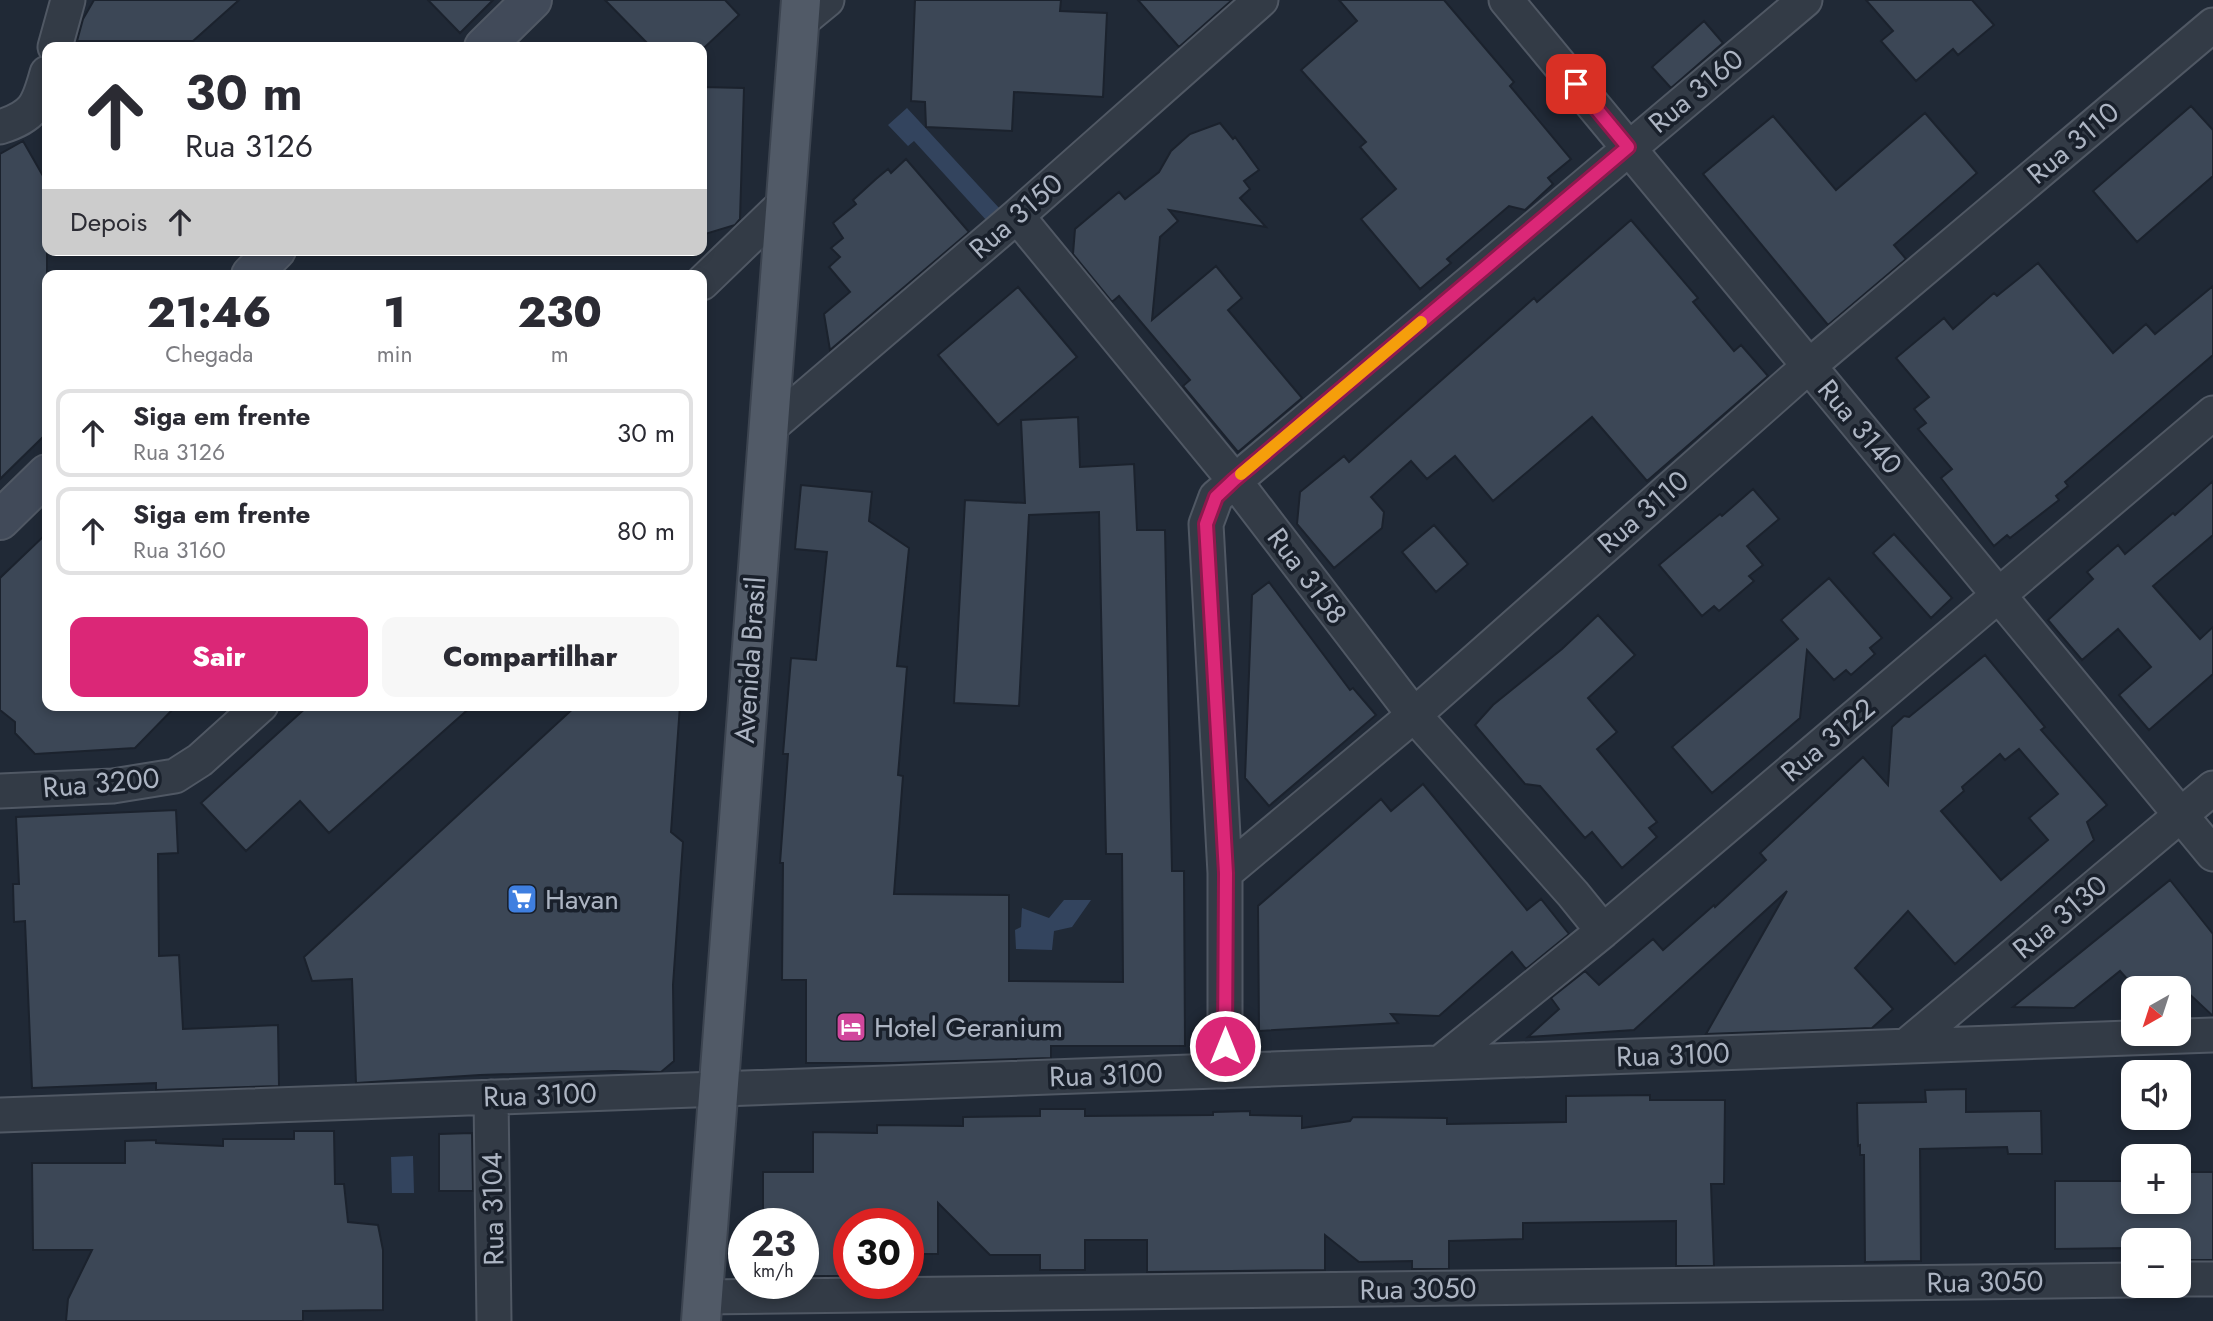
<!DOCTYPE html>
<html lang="pt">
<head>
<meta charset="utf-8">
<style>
  body { margin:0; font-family:Jost,sans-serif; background:#f7f7f7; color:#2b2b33; height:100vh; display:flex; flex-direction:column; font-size:26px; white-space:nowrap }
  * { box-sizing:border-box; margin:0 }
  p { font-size:23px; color:#7c7c81 }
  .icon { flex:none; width:38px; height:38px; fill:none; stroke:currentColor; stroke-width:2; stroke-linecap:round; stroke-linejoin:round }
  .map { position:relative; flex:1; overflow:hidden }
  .drawer { position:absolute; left:42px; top:270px; width:665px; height:441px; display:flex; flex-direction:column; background:#fff; border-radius:14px; box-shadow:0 4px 10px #0003 }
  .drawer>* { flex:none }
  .hud { position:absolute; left:42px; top:42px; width:665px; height:214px; border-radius:14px; box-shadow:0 4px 10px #0003; background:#fff; color:#2b2b33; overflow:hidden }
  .needle { width:46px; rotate:219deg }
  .fabs { position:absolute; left:2121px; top:976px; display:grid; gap:14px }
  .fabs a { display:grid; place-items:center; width:70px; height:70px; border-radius:14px; background:#fff; box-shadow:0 4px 10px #0003; font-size:35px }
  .speed { position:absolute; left:728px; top:1208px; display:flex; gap:14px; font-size:35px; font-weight:700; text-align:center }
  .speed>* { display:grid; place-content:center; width:91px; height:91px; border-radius:50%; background:#fff; box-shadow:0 4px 10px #0003; line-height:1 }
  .speed small { font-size:18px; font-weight:400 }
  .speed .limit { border:10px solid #d22; background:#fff; color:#111 }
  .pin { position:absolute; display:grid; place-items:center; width:60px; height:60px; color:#fff; margin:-30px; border-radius:14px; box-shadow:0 4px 10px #0006 }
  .me { position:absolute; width:77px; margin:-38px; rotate:0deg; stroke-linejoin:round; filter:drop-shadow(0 0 5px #0008) }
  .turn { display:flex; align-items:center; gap:24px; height:147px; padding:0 28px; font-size:32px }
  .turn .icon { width:91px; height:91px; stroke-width:2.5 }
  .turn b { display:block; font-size:49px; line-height:60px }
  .then { display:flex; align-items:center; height:66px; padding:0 28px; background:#0003; gap:14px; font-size:26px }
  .eta { display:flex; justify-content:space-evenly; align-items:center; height:119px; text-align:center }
  .eta b { font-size:42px; font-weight:800; line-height:49px }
  .cta { display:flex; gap:14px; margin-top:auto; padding:14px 28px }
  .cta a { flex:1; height:80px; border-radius:14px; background:#db2777; color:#fff; font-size:28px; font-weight:800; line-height:80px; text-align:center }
  .cta a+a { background:#f7f7f7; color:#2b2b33 }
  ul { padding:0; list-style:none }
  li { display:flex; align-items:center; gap:21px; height:88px; margin:0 14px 10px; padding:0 14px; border:4px solid #e1e1e2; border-radius:14px }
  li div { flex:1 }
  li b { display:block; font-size:26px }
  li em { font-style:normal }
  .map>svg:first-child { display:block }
  .water { fill:#33445e }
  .building { fill:#3c4756; stroke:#1b222d; stroke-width:2; fill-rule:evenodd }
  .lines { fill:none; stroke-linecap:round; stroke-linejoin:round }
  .street-casing { stroke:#505864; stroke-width:37 }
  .secondary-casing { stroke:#505864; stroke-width:42 }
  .primary-casing { stroke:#3c4450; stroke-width:42 }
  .street { stroke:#333b46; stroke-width:33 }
  .secondary { stroke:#414a59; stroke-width:38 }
  .primary { stroke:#515a67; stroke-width:38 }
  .route-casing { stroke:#8e194d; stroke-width:18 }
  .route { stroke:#db2777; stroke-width:12 }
  .slow { stroke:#f59e0b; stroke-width:12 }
  .labels { text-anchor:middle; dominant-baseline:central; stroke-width:7; stroke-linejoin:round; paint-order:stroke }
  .street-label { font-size:28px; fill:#adb5c3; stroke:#19202b }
  .poi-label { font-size:28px; fill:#adb5c3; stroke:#19202b; text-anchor:start }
</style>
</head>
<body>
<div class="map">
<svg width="2213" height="1321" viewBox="0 0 2213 1321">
  <rect width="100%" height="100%" fill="#202936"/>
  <path class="water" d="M 907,108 L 1000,209 L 987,221 L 914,141 L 908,146 L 888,125 Z
    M 1064,900 L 1091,900 L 1072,927 L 1054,931 L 1052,950 L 1016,949 L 1015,930 L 1021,927 L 1022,908 L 1049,918 Z
    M 413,1156 L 414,1193 L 392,1193 L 391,1157 Z"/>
  <path class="building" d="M 94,0 L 239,0 L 193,41 L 77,41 L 83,19 Z
    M 428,0 L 493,0 L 460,33 Z
    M 605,0 L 725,0 L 739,15 L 705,47 L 651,47 Z
    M 915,0 L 1061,0 L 1060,11 L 1107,13 L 1103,97 L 1014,92 L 1012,131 L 926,127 L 925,102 L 911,101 Z
    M 1138,0 L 1232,0 L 1179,47 Z
    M 1339,0 L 1444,0 L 1514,82 L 1510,86 L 1571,159 L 1548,178 L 1553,184 L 1525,210 L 1509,206 L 1447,259 L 1451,263 L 1420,289 L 1361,219 L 1396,189 L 1360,147 L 1366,142 L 1301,70 L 1357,21 Z
    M 1866,0 L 1972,0 L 1994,25 L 1958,55 L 1953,49 L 1916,81 L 1881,41 L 1893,31 Z
    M 1704,21 L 1723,43 L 1671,88 L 1652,67 Z
    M 702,87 L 744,88 L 740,219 L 735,225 L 702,235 Z
    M 2191,106 L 2213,130 L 2213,176 L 2137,242 L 2093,191 Z
    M 1925,113 L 1977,173 L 1894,245 L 1906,259 L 1828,325 L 1703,174 L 1773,116 L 1836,190 Z
    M 1220,123 L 1233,139 L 1235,137 L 1259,170 L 1244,181 L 1250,189 L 1240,198 L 1266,227 L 1169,210 L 1178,221 L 1160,237 L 1152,320 L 1216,266 L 1242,298 L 1228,310 L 1302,398 L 1238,452 L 1183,386 L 1190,380 L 1119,296 L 1112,302 L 1073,254 L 1075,229 L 1119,192 L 1125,199 L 1159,172 L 1171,151 L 1190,134 Z
    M 23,141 L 47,183 L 47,433 L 0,479 L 0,154 Z
    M 906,159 L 969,232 L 830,350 L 824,314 L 850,292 L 829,267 L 840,257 L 831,248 L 843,238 L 833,223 L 856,204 L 853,200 L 876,179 L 888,169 L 891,173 Z
    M 1631,220 L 1698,298 L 1693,302 L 1734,351 L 1741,345 L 1768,376 L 1647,481 L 1592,417 L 1493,501 L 1455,456 L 1427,479 L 1411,461 L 1371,497 L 1384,512 L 1382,528 L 1334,568 L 1297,524 L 1300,492 L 1344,456 L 1349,462 L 1534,298 L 1537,302 Z
    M 2038,263 L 2113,353 L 2146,324 L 2155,334 L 2213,286 L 2213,355 L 2065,482 L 2068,486 L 2056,496 L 2059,500 L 2010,538 L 2007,535 L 1994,546 L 1941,478 L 1952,469 L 1918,429 L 1926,423 L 1914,409 L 1929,397 L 1896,358 L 1944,318 L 1953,329 L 1994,293 L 1997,296 Z
    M 1018,287 L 1077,357 L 998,425 L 938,355 Z
    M 1078,417 L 1080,467 L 1134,464 L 1137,530 L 1165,530 L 1172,871 L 1184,871 L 1185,1046 L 1051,1046 L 1051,1058 L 893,1063 L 806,1063 L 806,980 L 782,980 L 783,863 L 780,863 L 788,754 L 783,754 L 791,658 L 816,660 L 827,552 L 795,549 L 801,485 L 872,492 L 869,521 L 909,548 L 897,666 L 907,667 L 898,775 L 903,776 L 894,894 L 1009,895 L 1009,981 L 1123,982 L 1122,854 L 1106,854 L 1099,512 L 1029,515 L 1019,706 L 954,703 L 965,500 L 1025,503 L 1021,420 Z
    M 2213,481 L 2213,535 L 2153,586 L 2200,639 L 2213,627 L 2213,674 L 2149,730 L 2119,695 L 2151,667 L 2118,629 L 2082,660 L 2048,620 L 2093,579 L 2087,572 L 2118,545 L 2125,554 L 2173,513 L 2175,515 Z
    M 1753,489 L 1779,519 L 1747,546 L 1763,565 L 1749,576 L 1754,581 L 1719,611 L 1714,606 L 1702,616 L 1659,565 L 1720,514 L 1722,516 Z
    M 1434,525 L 1468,564 L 1436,592 L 1402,552 Z
    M 47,533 L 47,705 L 177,705 L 135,748 L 35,754 L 15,733 L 15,722 L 0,710 L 0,578 Z
    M 1894,534 L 1952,598 L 1931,618 L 1873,553 Z
    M 1829,578 L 1882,638 L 1870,648 L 1875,654 L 1851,675 L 1846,670 L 1834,680 L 1807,650 L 1800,718 L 1712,793 L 1672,747 L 1798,639 L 1781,620 Z
    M 1269,582 L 1350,690 L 1353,688 L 1376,715 L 1269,806 L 1245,778 L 1252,595 Z
    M 1598,615 L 1635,655 L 1588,698 L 1617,732 L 1597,749 L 1657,822 L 1649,828 L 1657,837 L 1622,868 L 1592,832 L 1585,838 L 1540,786 L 1525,784 L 1475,725 L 1493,705 L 1562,649 Z
    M 1985,655 L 2045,727 L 2041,730 L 2107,805 L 2087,822 L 2094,840 L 1955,964 L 1908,911 L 1855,968 L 1893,1009 L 1872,1028 L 1706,1034 L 1787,891 L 1634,1030 L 1528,1037 L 1559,1009 L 1551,998 L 1585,971 L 1599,985 L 1653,939 L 1663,950 L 1714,905 L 1715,907 L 1766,860 L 1760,853 L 1863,757 L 1888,785 L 1892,727 L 1904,716 L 1909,717 ZM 2019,749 L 2058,794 L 2029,818 L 2048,840 L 2001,880 L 1941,811 L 1964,791 L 1962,787 L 2000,754 L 2005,760 Z
    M 309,705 L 473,705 L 329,833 L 300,801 L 246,851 L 201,803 Z
    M 577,705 L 680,705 L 671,832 L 683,842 L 673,985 L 674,1061 L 661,1072 L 614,1071 L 480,1075 L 356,1083 L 352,979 L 312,981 L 304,957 Z
    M 1423,784 L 1527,910 L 1541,899 L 1569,934 L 1526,969 L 1512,952 L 1439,1016 L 1391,1014 L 1398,1023 L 1259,1031 L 1258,906 L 1381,799 L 1391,811 Z
    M 176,810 L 178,853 L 158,854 L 159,956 L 179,955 L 183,1029 L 278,1025 L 279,1086 L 156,1090 L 156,1083 L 32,1088 L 25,921 L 14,922 L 13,884 L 19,884 L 16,817 Z
    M 2170,880 L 2213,934 L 2213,1016 L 2184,989 L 2136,989 L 2120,971 L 2074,1008 L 2013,1007 Z
    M 1966,1089 L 1966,1112 L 2041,1111 L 2042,1154 L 2008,1154 L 2007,1147 L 1920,1149 L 1921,1261 L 1865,1262 L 1864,1155 L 1860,1155 L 1860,1145 L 1858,1146 L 1857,1103 L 1926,1102 L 1925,1090 Z
    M 1650,1095 L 1650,1100 L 1725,1100 L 1724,1184 L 1711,1184 L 1714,1266 L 1676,1266 L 1676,1221 L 1523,1223 L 1523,1239 L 1449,1241 L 1449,1269 L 1412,1269 L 1412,1261 L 1359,1262 L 1325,1235 L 1325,1270 L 1147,1272 L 1147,1240 L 1085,1240 L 1085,1270 L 1040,1270 L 1040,1255 L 990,1255 L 938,1203 L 938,1254 L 908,1254 L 908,1223 L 849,1223 L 849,1276 L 812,1276 L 812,1247 L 803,1247 L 803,1223 L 763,1223 L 763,1172 L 813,1172 L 813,1132 L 877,1133 L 877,1125 L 963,1126 L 963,1117 L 1040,1116 L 1040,1109 L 1085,1109 L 1085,1116 L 1213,1115 L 1213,1112 L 1250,1111 L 1250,1115 L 1302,1116 L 1302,1128 L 1350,1121 L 1353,1117 L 1447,1118 L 1447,1124 L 1566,1122 L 1566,1096 Z
    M 294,1131 L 334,1131 L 335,1184 L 344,1184 L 348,1222 L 378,1225 L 383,1250 L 383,1310 L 303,1311 L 303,1321 L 66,1321 L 68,1299 L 92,1250 L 33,1250 L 32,1163 L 125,1163 L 125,1141 L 156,1140 L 156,1143 L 223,1146 L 223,1139 L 294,1139 Z
    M 472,1133 L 473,1191 L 439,1191 L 439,1134 Z
    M 2126,1171 L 2133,1171 L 2133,1202 L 2179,1202 L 2179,1172 L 2213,1172 L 2213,1260 L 2179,1260 L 2179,1241 L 2133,1241 L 2133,1261 L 2127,1261 L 2127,1248 L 2055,1249 L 2055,1181 L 2126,1181 Z"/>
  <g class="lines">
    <g class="street-casing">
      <path id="street" d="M 1506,0 L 2213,854
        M 799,23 L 827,0
        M 55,47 L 68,0
        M 0,127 C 34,116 38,106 47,73
        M 1017,216 L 1234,480 L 1414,715 L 1573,894 L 1603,931
        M 702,283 L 786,202
        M 769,428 L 1017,216 L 1261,0
        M 0,791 L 113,786 L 175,776 L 200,760 L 261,705
        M 1225,873 L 1414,715 L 1809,366 L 2213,25
        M 1906,1046 L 2213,788
        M 1440,1063 L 1603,931 L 2213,413
        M 1225,1071 L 1225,873 L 1206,524 L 1216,497 L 1805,0
        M 491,1097 L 494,1321
        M 0,1115 L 2213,1035
        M 2179,1279 L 2213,1279
        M 703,1297 L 2133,1280"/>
    </g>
    <g class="secondary-casing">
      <path id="secondary" d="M 484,47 L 532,0
        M 251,275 L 276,250
        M 0,520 L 47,474"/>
    </g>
    <g class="primary-casing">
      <path id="primary" d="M 701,1321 L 801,0"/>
    </g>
    <use href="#street" class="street"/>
    <use href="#secondary" class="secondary"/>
    <use href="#primary" class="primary"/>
  </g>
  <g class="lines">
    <g class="route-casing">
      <path id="route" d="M 1225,1046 L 1226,873 L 1206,524 L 1216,497 L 1234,480 L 1628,147 L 1576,84"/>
    </g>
    <use href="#route" class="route"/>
    <path class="slow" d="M 1241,474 L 1421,322"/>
  </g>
  <defs>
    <g id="supermarket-square" transform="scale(1.575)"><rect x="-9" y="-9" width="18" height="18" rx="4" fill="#3f7fe0" stroke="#19202b"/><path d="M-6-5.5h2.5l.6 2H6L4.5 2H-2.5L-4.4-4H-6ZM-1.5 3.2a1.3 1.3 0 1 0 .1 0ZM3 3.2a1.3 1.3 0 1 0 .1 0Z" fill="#fff"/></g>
    <g id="hotel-square" transform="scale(1.575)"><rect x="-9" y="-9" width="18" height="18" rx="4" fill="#d1479c" stroke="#19202b"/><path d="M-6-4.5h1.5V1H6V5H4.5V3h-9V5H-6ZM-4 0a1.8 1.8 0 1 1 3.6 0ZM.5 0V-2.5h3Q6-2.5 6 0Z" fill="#fff"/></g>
  </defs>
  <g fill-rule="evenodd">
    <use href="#supermarket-square" x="522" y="899"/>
    <use href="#hotel-square" x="851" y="1027"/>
  </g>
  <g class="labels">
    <g class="street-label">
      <text transform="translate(1696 91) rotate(-40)">Rua 3160</text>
      <text transform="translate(2073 143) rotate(-40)">Rua 3110</text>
      <text transform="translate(1016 216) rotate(-41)">Rua 3150</text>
      <text transform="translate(1860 427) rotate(50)">Rua 3140</text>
      <text transform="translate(1643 512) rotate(-41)">Rua 3110</text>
      <text transform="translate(1307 576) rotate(53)">Rua 3158</text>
      <text transform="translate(750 660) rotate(-86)">Avenida Brasil</text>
      <text transform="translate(1828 740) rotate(-40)">Rua 3122</text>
      <text transform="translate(101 783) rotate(-5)">Rua 3200</text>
      <text transform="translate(2060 917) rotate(-40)">Rua 3130</text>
      <text transform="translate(1673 1055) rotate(-2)">Rua 3100</text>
      <text transform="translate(1106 1075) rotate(-2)">Rua 3100</text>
      <text transform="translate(540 1095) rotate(-2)">Rua 3100</text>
      <text transform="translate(493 1209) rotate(-91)">Rua 3104</text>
      <text transform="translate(1985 1282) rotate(-1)">Rua 3050</text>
      <text transform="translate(1418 1289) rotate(-1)">Rua 3050</text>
    </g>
    <g class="poi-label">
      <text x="545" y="899">Havan</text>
      <text x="874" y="1027">Hotel Geranium</text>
    </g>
  </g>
</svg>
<div class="fabs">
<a><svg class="needle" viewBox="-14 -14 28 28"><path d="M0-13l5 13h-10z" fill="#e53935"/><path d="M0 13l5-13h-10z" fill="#7c7c81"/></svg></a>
<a><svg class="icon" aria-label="sound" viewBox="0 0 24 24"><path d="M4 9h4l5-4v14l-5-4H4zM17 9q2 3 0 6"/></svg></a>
<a>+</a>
<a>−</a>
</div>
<div class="speed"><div>23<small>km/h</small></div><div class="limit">30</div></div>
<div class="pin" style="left:1576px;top:84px;background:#d93025"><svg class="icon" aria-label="arrive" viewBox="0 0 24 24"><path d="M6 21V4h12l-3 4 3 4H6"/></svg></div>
<svg class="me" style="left:1225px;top:1046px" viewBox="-20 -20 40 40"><circle r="17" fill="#db2777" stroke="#fff" stroke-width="3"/><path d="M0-11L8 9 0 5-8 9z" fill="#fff"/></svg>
<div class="hud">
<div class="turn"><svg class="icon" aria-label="ahead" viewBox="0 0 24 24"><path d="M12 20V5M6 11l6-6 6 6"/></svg><div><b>30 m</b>Rua 3126</div></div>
<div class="then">Depois<svg class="icon" aria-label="ahead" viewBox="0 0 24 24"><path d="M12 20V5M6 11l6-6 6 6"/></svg></div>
</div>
<section class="drawer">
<div class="eta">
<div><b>21:46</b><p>Chegada</p></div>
<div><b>1</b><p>min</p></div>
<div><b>230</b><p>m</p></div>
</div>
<ul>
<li><svg class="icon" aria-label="ahead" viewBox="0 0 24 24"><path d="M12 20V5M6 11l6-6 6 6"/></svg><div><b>Siga em frente</b><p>Rua 3126</p></div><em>30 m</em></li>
<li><svg class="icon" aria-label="ahead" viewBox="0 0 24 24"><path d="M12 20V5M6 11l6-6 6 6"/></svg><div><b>Siga em frente</b><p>Rua 3160</p></div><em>80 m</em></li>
</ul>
<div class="cta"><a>Sair</a><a>Compartilhar</a></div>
</section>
</div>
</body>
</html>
